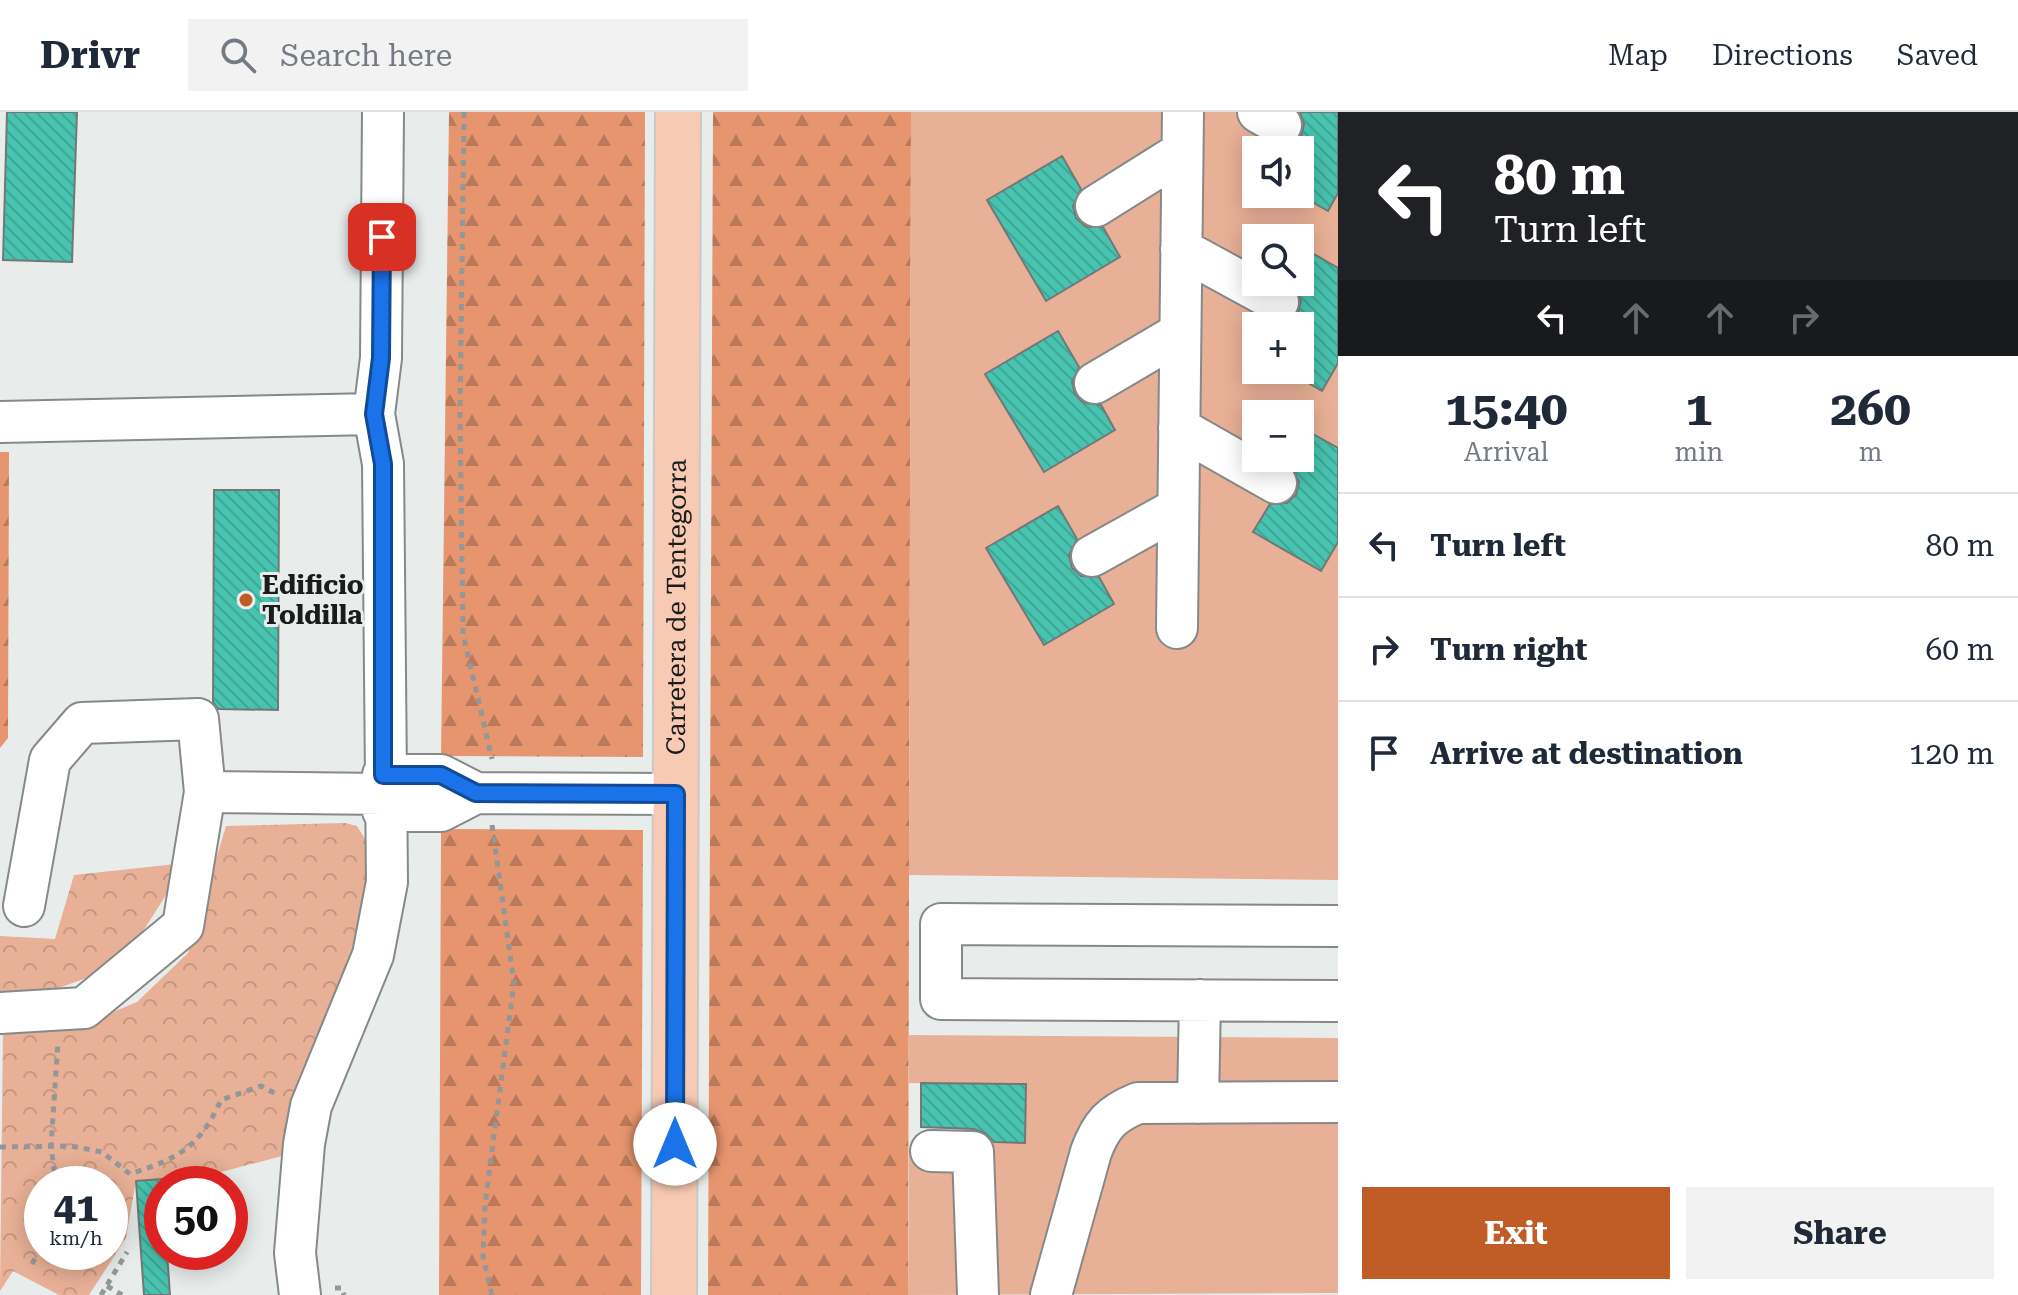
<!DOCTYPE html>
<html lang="en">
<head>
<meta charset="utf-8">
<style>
  body { margin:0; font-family:"Roboto Serif",serif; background:#f2f2f3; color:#1f2937; height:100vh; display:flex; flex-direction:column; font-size:30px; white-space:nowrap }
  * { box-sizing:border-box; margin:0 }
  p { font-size:26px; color:#747a83 }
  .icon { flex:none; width:44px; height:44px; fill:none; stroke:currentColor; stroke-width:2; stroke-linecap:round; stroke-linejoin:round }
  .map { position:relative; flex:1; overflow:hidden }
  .panel { display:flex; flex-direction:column; background:#fff; width:680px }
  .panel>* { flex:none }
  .banner { background:#202124; color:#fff; overflow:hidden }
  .fabs { position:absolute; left:1242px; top:24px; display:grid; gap:16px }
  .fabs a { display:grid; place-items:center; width:72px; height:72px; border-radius:0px; background:#fff; box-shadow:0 4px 20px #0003; font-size:40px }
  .speed { position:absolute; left:24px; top:1054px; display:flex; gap:16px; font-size:40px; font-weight:700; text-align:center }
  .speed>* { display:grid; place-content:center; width:104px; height:104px; border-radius:50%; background:#fff; box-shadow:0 4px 20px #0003; line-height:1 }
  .speed small { font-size:20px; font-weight:400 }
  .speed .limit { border:12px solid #d22; background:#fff; color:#111 }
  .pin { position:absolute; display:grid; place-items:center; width:68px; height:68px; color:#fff; margin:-34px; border-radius:16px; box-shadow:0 4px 12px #0006 }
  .me { position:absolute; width:88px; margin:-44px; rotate:0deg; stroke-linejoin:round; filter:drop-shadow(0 0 6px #0008) }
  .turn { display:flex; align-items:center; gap:28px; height:168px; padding:0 24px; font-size:36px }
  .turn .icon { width:104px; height:104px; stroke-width:2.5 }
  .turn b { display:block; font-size:56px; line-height:68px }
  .lanes { display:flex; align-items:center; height:76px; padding:0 24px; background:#0003; justify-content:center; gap:40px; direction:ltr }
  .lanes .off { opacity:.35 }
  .eta { display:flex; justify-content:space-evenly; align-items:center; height:136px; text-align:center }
  .eta b { font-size:48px; font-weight:700; line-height:56px }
  .button { display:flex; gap:16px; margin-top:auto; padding:16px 24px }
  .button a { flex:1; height:92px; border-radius:0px; background:#c05c26; color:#fff; font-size:32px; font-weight:700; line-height:92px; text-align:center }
  .button a+a { background:#f2f2f3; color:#1f2937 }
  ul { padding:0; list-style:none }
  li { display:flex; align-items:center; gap:24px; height:104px; padding:0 24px; border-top:2px solid #e0e1e3 }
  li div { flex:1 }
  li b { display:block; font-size:30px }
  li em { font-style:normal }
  header { display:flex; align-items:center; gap:48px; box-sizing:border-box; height:112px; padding:0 40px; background:#fff; border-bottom:2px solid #e0e1e3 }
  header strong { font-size:38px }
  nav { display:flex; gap:44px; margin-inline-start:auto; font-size:28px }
  .search { width:560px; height:72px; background:#f2f2f3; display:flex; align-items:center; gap:20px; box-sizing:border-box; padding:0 28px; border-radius:0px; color:#747a83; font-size:30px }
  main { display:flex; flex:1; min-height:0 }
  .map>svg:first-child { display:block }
  .forest { fill:url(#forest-firs) }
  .park { fill:url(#park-crowns); fill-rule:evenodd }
  .garden { fill:#e8b096; fill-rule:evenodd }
  .building { fill:url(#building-back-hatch); stroke:#737877; stroke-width:2 }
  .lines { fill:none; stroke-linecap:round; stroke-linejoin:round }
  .minor-casing { stroke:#858a89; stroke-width:44 }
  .major-casing { stroke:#c8c9c9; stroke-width:48 }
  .path { stroke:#939796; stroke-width:5; stroke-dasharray:6 6; stroke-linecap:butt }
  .minor { stroke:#fff; stroke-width:40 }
  .major { stroke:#f8cab3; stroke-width:44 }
  .route-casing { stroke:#114b97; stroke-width:20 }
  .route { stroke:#1a73e8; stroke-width:14 }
  .poi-dot { fill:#c05c26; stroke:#e8edec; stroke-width:3 }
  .labels { text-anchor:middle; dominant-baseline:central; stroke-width:6; stroke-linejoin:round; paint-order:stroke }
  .poi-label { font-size:26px; font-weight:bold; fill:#1a1c1c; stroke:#e8edec; text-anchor:start }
  .street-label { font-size:26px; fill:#1a1c1c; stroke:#e8edec }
</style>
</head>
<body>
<header>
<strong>Drivr</strong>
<div class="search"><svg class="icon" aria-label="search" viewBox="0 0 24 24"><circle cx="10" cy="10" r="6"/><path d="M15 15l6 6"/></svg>Search here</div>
<nav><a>Map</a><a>Directions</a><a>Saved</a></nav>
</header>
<main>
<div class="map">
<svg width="1338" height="1183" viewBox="0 0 1338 1183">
  <defs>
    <pattern id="forest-firs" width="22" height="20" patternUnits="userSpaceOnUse" patternTransform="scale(2)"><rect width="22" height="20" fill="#e7956e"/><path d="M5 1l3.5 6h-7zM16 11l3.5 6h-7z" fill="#ba795a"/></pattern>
    <pattern id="park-crowns" width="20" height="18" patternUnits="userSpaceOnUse" patternTransform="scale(2)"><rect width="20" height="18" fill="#e8b096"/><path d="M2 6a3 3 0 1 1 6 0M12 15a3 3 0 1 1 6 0" fill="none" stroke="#c69781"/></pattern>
    <pattern id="building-back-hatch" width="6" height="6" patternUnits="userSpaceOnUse" patternTransform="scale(2)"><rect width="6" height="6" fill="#48c3af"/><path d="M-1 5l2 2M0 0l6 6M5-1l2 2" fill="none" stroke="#3ea796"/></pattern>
  </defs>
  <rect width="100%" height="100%" fill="#e8edec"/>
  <path class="forest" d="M 449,0 L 645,0 L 643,645 L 441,644 Z
    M 713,0 L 911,0 L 908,1183 L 708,1183 Z
    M 0,340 L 9,340 L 8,626 L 0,636 Z
    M 441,717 L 643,718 L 641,1183 L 439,1183 Z"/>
  <path class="park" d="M 345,711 L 357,714 L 365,727 L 369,748 L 353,846 L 293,984 L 286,1043 L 202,1065 L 136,1069 L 126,1126 L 89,1183 L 59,1183 L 13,1159 L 0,1179 L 3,918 L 67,919 L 137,890 L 188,841 L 226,714 ZM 42,1072 L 110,1072 L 110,1140 L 42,1140 Z
    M 176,752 L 175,769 L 131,838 L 89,865 L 42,882 L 0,883 L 0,824 L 55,827 L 74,763 Z"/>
  <path class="garden" d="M 911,0 L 1338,0 L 1338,768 L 909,763 ZM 1256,38 L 1300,38 L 1300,82 L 1256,82 ZM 1256,126 L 1300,126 L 1300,170 L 1256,170 ZM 1256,214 L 1300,214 L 1300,258 L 1256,258 ZM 1256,302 L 1300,302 L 1300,346 L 1256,346 Z
    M 909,923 L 1338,926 L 1338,1181 L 908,1183 L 909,1039 L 973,1040 L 973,1030 L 1025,1031 L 1026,973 L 909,971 Z"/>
  <path class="building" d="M 7,0 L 77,0 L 72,150 L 3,148 Z
    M 1300,0 L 1338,0 L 1338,81 L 1328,99 L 1298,82 L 1300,38 L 1274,38 L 1292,33 L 1301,25 L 1304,12 Z
    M 1062,44 L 1081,77 L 1073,94 L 1076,106 L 1086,115 L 1103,115 L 1120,145 L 1046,189 L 987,88 Z
    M 1312,141 L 1338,156 L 1338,251 L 1322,279 L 1286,258 L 1300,258 L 1300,214 L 1270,214 L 1289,210 L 1298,202 L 1301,189 L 1293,174 L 1300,170 L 1300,162 Z
    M 1058,219 L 1079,255 L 1072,270 L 1075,282 L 1084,291 L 1101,293 L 1115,318 L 1044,360 L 985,262 Z
    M 1311,321 L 1338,336 L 1338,430 L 1321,459 L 1253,420 L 1270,392 L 1287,391 L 1296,383 L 1299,370 L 1291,355 L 1300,346 Z
    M 214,378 L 279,378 L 278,598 L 218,597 L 213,590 Z
    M 1058,394 L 1077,427 L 1069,443 L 1072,456 L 1081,464 L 1099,465 L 1114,492 L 1044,533 L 986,436 Z
    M 921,971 L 1026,972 L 1025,1031 L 994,1030 L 985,1021 L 974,1017 L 921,1015 Z
    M 162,1067 L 162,1140 L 167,1140 L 170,1183 L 144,1183 L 136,1069 Z"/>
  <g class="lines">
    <g class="minor-casing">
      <path id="minor" d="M 1258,0 L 1281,13
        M 1096,94 L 1182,40
        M 1181,137 L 1278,190
        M 1095,271 L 1180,221
        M 0,310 L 374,302
        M 1179,316 L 1276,371
        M 1092,444 L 1178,396
        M 1177,516 L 1183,0
        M 383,663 L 441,663 L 476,681 L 676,682
        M 383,699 L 441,699 L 476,681
        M 24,794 L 50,648 L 82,611 L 198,607 L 205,680
        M 1338,814 L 941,812 L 941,887 L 1338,889
        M 0,901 L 84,896 L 183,814 L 205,680 L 383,682
        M 1198,991 L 1200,888
        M 931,1039 L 973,1040 L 978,1183
        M 300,1183 L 295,1141 L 304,1032 L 311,994 L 373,843 L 387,770 L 383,352 L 374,302 L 381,246 L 383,0
        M 1051,1183 L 1091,1040 C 1101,1013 1111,1002 1138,991 L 1338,990"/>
    </g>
    <g class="major-casing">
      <g id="major">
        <path id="s1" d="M 674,1183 L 678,0"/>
      </g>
    </g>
    <path class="path" d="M 464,0 L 460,301 L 463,522 L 492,647
      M 492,713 L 514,871 L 485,1092 L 483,1144 L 492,1183
      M 0,1035 L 71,1034 L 102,1040 L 130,1062 C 179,1046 199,1036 221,988 L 261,974 L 278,983
      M 56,1072 L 51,1034 L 58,930
      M 32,1152 L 42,1134
      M 107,1174 L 122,1183
      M 335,1176 L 342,1176 L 344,1183
      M 101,1183 L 127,1140"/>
    <use href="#minor" class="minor"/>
    <use href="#major" class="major"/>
  </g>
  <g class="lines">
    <g class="route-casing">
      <path id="route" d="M 382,125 L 381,246 L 374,302 L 383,352 L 383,663 L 441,663 L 476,681 L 676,682 L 675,1032"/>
    </g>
    <use href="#route" class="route"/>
  </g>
  <circle class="poi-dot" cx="246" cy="488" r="8"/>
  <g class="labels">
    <g class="poi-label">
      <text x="262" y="473">Edificio<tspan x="262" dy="30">Toldilla</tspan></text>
    </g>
    <g class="street-label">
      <text stroke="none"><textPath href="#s1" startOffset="688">Carretera de Tentegorra</textPath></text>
    </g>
  </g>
</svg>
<div class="fabs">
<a><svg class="icon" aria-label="sound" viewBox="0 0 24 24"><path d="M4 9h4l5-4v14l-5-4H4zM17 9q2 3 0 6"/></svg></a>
<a><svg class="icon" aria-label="search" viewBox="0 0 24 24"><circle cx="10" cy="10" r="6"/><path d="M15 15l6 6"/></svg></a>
<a>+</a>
<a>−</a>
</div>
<div class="speed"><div>41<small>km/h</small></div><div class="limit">50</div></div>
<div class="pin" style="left:382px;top:125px;background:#d93025"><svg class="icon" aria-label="arrive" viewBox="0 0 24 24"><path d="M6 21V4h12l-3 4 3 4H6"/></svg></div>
<svg class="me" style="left:675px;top:1032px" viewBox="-20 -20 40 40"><circle r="19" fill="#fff"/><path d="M0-13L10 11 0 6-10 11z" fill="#1a73e8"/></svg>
</div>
<section class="panel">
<div class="banner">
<div class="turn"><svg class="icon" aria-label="left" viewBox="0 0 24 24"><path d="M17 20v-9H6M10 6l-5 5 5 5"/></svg><div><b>80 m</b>Turn left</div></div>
<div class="lanes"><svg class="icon" aria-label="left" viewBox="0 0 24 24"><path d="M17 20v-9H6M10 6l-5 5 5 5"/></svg><svg class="icon off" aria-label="ahead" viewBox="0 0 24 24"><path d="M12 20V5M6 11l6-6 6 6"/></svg><svg class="icon off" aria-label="ahead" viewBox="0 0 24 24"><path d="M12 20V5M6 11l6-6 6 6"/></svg><svg class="icon off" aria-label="right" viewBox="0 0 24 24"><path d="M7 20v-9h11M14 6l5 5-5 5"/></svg></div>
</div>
<div class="eta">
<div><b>15:40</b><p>Arrival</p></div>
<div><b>1</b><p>min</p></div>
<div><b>260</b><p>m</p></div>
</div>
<ul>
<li><svg class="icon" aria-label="left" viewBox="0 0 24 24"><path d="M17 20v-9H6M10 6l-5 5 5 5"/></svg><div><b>Turn left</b></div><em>80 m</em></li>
<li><svg class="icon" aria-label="right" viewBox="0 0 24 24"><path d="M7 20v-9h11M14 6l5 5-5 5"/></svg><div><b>Turn right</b></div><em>60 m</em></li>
<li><svg class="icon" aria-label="arrive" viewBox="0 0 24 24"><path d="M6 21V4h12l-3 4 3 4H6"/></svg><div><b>Arrive at destination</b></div><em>120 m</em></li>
</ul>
<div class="button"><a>Exit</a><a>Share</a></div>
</section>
</main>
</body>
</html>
